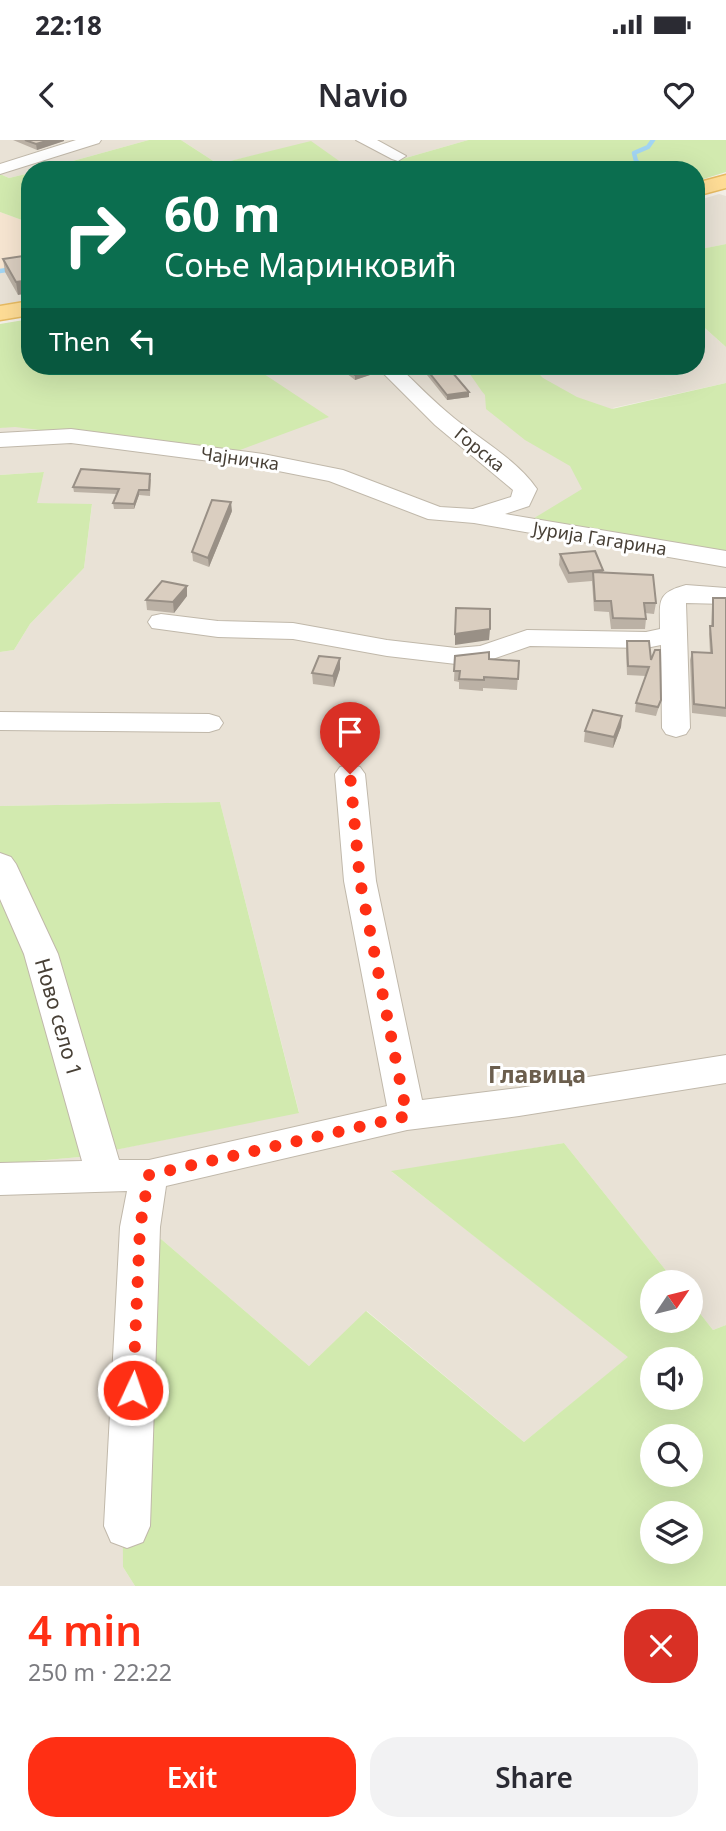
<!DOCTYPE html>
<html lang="en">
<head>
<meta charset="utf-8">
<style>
  body { margin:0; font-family:"Noto Sans",sans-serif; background:#f2f2f3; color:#2b2b33; height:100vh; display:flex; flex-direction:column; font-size:26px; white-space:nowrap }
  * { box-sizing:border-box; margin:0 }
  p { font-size:23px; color:#7c7c81 }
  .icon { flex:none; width:38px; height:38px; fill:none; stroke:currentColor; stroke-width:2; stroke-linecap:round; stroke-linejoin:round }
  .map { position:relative; height:1446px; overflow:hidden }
  .side { display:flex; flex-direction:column; background:#fff; flex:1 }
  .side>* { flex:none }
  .guide { position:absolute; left:21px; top:21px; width:684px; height:214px; border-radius:28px; box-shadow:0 7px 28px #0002; background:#0b6e4f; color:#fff; overflow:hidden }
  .needle { width:46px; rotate:55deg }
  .controls { position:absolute; left:640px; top:1130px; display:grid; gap:14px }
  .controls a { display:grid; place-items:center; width:63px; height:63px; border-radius:50%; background:#fff; box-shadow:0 7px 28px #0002; font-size:35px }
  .pin { position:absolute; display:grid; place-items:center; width:60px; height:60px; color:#fff; margin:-72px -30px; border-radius:50% 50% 50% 0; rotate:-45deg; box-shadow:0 0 7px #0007 }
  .pin .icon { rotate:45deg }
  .me { position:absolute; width:77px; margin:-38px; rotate:3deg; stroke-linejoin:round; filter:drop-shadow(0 0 5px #0008) }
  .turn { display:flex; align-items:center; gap:24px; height:147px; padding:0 28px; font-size:32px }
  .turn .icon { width:91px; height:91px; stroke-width:2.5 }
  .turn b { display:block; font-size:49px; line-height:60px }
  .then { display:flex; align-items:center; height:66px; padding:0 28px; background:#0003; gap:14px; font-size:26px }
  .round { display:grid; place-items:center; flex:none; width:74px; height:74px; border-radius:28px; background:#f2f2f3 }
  .overview { display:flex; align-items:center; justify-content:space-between; height:119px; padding:0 28px }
  h1 { font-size:42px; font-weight:600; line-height:52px; color:#ff2f14 }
  .button { display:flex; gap:14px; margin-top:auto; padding:14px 28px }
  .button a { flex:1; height:80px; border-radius:28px; background:#ff2f14; color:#fff; font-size:28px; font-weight:600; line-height:80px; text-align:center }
  .button a+a { background:#f2f2f3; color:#2b2b33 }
  .status { display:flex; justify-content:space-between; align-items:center; height:49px; padding:0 35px; background:#fff; direction:ltr }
  .status svg { height:19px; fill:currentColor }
  header { display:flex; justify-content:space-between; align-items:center; height:91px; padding:0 28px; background:#fff; font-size:32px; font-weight:600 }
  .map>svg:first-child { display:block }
  .residential { fill:#e9e2d6 }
  .commercial { fill:#f7e6d2 }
  .green { fill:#d2eaaf; fill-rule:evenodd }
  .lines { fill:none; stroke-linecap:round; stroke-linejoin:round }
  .stream { stroke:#a2d5f3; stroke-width:4.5 }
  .minor-casing { stroke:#c0b8aa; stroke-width:2 }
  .major-casing { stroke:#e8bb62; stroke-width:3 }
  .minor { fill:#fff; fill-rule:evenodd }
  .major { fill:#ffdd96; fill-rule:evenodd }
  .wall { fill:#bbb1a5 }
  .shaded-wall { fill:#999086 }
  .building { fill:#dacec0; stroke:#999086; stroke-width:2 }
  .route { stroke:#ff2f14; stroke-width:12; stroke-dasharray:0 21.6 }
  .labels { text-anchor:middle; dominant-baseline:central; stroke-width:6; stroke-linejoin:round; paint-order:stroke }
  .far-street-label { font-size:18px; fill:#484036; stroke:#fff }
  .street-label { font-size:21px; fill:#484036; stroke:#fff }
  .neighbourhood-label { font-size:23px; font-weight:bold; fill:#6b5e4d; stroke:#fff }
</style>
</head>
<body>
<div class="status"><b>22:18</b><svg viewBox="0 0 49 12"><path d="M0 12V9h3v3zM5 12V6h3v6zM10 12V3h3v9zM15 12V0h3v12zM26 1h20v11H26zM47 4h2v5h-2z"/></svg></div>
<header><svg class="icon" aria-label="back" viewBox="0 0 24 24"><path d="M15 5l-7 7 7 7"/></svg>Navio<svg class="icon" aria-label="heart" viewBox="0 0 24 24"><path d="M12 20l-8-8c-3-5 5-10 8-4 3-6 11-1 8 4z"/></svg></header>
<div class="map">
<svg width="726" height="1446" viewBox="0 0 726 1446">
  <rect width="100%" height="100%" fill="#f4f0e8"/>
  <path class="residential" d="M 0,0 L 149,0 L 40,30 L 30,30 L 30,33 L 9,38 L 0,34 Z
    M 181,0 L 468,0 L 364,30 L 352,30 L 311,2 L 218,24 Z
    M 719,54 L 726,56 L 726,104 L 697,110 L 696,61 Z
    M 30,124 L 30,163 L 0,168 L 0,130 Z
    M 697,181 L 726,207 L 726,243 L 613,268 L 726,417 L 726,1185 L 713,1190 L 691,1162 L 691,1143 L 676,1143 L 564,1003 L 392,1032 L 629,1217 L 524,1302 L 367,1171 L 309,1226 L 161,1099 L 123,1427 L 135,1446 L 0,1446 L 0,1024 L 80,1017 L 299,972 L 220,662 L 0,666 L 0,512 L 14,510 L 30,484 L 84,428 L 92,365 L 36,363 L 44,332 L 0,335 L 0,288 L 264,234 L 256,226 L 696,226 Z"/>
  <path class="commercial" d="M 0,72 L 30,83 L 27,91 L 30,124 L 0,130 Z"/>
  <path class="green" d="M 149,0 L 181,0 L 218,24 L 311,1 L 352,30 L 40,30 Z
    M 468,0 L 726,0 L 726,32 L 697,41 L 696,30 L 364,30 Z
    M 30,33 L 30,83 L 0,72 L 0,34 L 9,38 Z
    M 726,104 L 726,207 L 697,181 L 696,110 Z
    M 30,179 L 30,226 L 256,226 L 264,234 L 329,277 L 232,313 L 15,287 L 0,288 L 0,184 Z
    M 461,226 L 531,226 L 543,238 L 577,257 L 612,269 L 726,243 L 726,417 L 531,380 L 582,349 L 570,326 L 525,300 L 486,269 L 485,255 C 477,246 471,232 461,226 Z
    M 44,332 L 37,363 L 92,364 L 84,428 L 30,484 L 14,510 L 0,512 L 0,335 Z
    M 220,662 L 299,973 L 80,1017 L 0,1024 L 0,666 Z
    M 564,1003 L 676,1143 L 653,1143 L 653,1181 L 691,1181 L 691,1162 L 713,1190 L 726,1185 L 726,1446 L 135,1446 L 123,1427 L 121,1111 L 161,1099 L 309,1226 L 366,1171 L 524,1302 L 628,1217 L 391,1031 ZM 653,1220 L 691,1220 L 691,1258 L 653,1258 ZM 653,1297 L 691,1297 L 691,1335 L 653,1335 ZM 653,1374 L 691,1374 L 691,1412 L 653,1412 Z"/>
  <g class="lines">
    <path class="stream" d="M 617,30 L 621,30
      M 646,30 L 636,21 L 634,13 L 648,7 L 653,0
      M 0,131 L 30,126"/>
    <g class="minor-casing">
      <path id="minor" d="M 76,0 L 101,0 L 99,3 L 0,34 L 0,24 Z
        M 356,0 L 377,0 L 406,16 L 398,21 L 392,19 Z
        M 376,226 L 398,226 C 416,243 434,262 454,278 C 481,300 517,320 537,349 L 529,366 L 505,374 L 726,411 L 726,427 L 474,383 L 428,379 L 329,341 L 263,328 L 71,303 L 0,307 L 0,293 L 71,289 L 263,314 L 343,330 L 440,367 L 473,369 L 511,357 L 513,350 L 435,285 Z
        M 686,445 L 726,448 L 726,464 L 686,463 L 690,588 L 686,594 L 676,597 L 666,594 L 662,588 L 661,505 L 646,508 L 530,506 L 484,522 L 456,524 L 387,516 L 293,499 L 218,497 L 152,488 L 148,482 L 152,476 L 161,474 L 218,481 L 293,483 L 387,500 L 456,508 L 480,506 L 527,490 L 646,492 L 660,489 C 660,461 656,453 686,445 Z
        M 0,572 L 209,574 L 219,577 L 223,583 L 219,589 L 209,592 L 0,590 Z
        M 350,625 L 360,627 L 365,634 L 376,741 L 422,960 L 519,948 L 726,915 L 726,943 L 519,976 L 407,990 L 166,1046 L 160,1087 L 150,1386 L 143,1402 L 127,1408 L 111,1402 L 104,1386 L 120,1087 L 127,1051 L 0,1055 L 0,1023 L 82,1021 L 24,814 L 0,759 L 0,713 L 11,717 L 16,724 L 58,814 L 119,1020 L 149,1020 L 387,966 L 344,741 L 335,634 L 340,627 Z"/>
    </g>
    <g class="major-casing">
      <path id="major" d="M 726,35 L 726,48 L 696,56 L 696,43 Z
        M 30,161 L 30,175 L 0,180 L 0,166 Z"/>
    </g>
    <use href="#minor" class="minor"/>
    <use href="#major" class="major"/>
  </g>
  <path class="wall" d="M 13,0 L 64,0 L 64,1 L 37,10 Z
    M 30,115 L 18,155 L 5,132 L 3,119 Z
    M 337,226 L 376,226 L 379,232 L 355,240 Z
    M 423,226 L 447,226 L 469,252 L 469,257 L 447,260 L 423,230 Z
    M 151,339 L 150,356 L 139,355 L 134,369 L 114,369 L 113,363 L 117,354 L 74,352 L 73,347 Z
    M 232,371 L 209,427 L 193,421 L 192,412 Z
    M 560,414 L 603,430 L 603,432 L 656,463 L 654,474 L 645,473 L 646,479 L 645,489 L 611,489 L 609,472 L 594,471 L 592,441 L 568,443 L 559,425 Z
    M 187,446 L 187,456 L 174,473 L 147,470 L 146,460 Z
    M 713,458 L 726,458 L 726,577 L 692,573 L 690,520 L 692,512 L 710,513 L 709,494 L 710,486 L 711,486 L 712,466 Z
    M 627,501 L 651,520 L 661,560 L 656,576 L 635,572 L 636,563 L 646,536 L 627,535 L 626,510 Z
    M 455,516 L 519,521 L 517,550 L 483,548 L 483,551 L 459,549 L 459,542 L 454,541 Z
    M 340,518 L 340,529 L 334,547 L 313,544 L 312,533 Z
    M 622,576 L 621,587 L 613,608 L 584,602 L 585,591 Z"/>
  <path class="shaded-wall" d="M 50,0 L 64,0 L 64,1 L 37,10 L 36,4 Z
    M 30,140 L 30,153 L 18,155 L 16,142 Z
    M 379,227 L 379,232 L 355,240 L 355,235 Z
    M 469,252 L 469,257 L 447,260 L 447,255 Z
    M 139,350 L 139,355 L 134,369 L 134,364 Z
    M 231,362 L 232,371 L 209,427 L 208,418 Z
    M 187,446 L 187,456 L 174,473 L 173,462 Z
    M 490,489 L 489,500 L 455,505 L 455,494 Z
    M 340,518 L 340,529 L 334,547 L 333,536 Z
    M 622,576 L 621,587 L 613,608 L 614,597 Z"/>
  <path class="building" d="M 25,0 L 50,0 L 36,4 Z
    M 30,115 L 30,140 L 16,142 L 3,119 Z
    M 343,226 L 376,226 L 379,227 L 355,235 Z
    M 424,226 L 447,226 L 469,252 L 447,255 Z
    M 81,329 L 150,334 L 149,350 L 139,350 L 134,364 L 113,363 L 119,349 L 73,347 Z
    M 212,360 L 231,362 L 208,418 L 192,412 Z
    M 595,411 L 603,430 L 569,433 L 560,414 Z
    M 593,432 L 653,435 L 656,463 L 644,463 L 646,479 L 613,478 L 611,461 L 595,461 Z
    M 162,441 L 187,446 L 173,462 L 146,460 Z
    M 713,458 L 726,458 L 726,568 L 694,564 L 692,512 L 712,513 L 710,486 L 713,486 Z
    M 456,468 L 490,469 L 490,489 L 455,494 Z
    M 627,501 L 649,501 L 651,520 L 655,510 L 660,510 L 661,560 L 658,567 L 636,563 L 649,527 L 628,526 Z
    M 489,512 L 489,519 L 519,521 L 518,539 L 484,537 L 484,540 L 459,539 L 460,531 L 454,531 L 455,516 Z
    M 319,516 L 340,518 L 333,536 L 312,533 Z
    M 593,570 L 622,576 L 614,597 L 585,591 Z"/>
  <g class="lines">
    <path class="route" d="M 133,1250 L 140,1087 L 149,1035 L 407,976 L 360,741 L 350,634"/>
  </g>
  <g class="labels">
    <g class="far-street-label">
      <text transform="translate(480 309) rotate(39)">Горска</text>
      <text transform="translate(240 318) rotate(8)">Чајничка</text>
      <text transform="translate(600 398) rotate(9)">Јурија Гагарина</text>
    </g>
    <g class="street-label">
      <text transform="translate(59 877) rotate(74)">Ново село 1</text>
    </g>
    <g class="neighbourhood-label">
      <text x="537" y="934">Главица</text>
    </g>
  </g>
</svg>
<div class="controls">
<a><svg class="needle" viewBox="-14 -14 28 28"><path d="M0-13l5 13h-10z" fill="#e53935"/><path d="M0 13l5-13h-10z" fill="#7c7c81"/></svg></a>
<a><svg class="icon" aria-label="sound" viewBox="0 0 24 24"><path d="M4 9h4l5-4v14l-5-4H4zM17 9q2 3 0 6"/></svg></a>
<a><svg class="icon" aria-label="search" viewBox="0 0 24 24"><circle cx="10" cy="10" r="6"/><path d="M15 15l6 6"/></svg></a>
<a><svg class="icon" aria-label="layers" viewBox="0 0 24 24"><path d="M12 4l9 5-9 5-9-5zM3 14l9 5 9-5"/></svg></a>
</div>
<div class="pin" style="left:350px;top:634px;background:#d93025"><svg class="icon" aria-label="arrive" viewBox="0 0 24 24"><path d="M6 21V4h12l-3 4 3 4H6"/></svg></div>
<svg class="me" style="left:133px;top:1250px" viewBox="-20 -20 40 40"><circle r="17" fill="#ff2f14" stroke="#fff" stroke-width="3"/><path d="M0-11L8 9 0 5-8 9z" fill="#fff"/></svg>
<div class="guide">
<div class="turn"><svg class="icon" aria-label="right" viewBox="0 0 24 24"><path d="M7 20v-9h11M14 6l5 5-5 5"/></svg><div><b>60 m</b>Соње Маринковић</div></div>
<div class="then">Then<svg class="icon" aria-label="left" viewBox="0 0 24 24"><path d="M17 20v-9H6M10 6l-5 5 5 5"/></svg></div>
</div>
</div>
<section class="side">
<div class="overview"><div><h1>4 min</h1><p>250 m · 22:22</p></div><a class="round" style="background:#d93025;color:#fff"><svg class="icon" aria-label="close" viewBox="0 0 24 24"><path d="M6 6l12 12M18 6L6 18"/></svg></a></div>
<div class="button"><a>Exit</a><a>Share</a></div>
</section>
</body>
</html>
